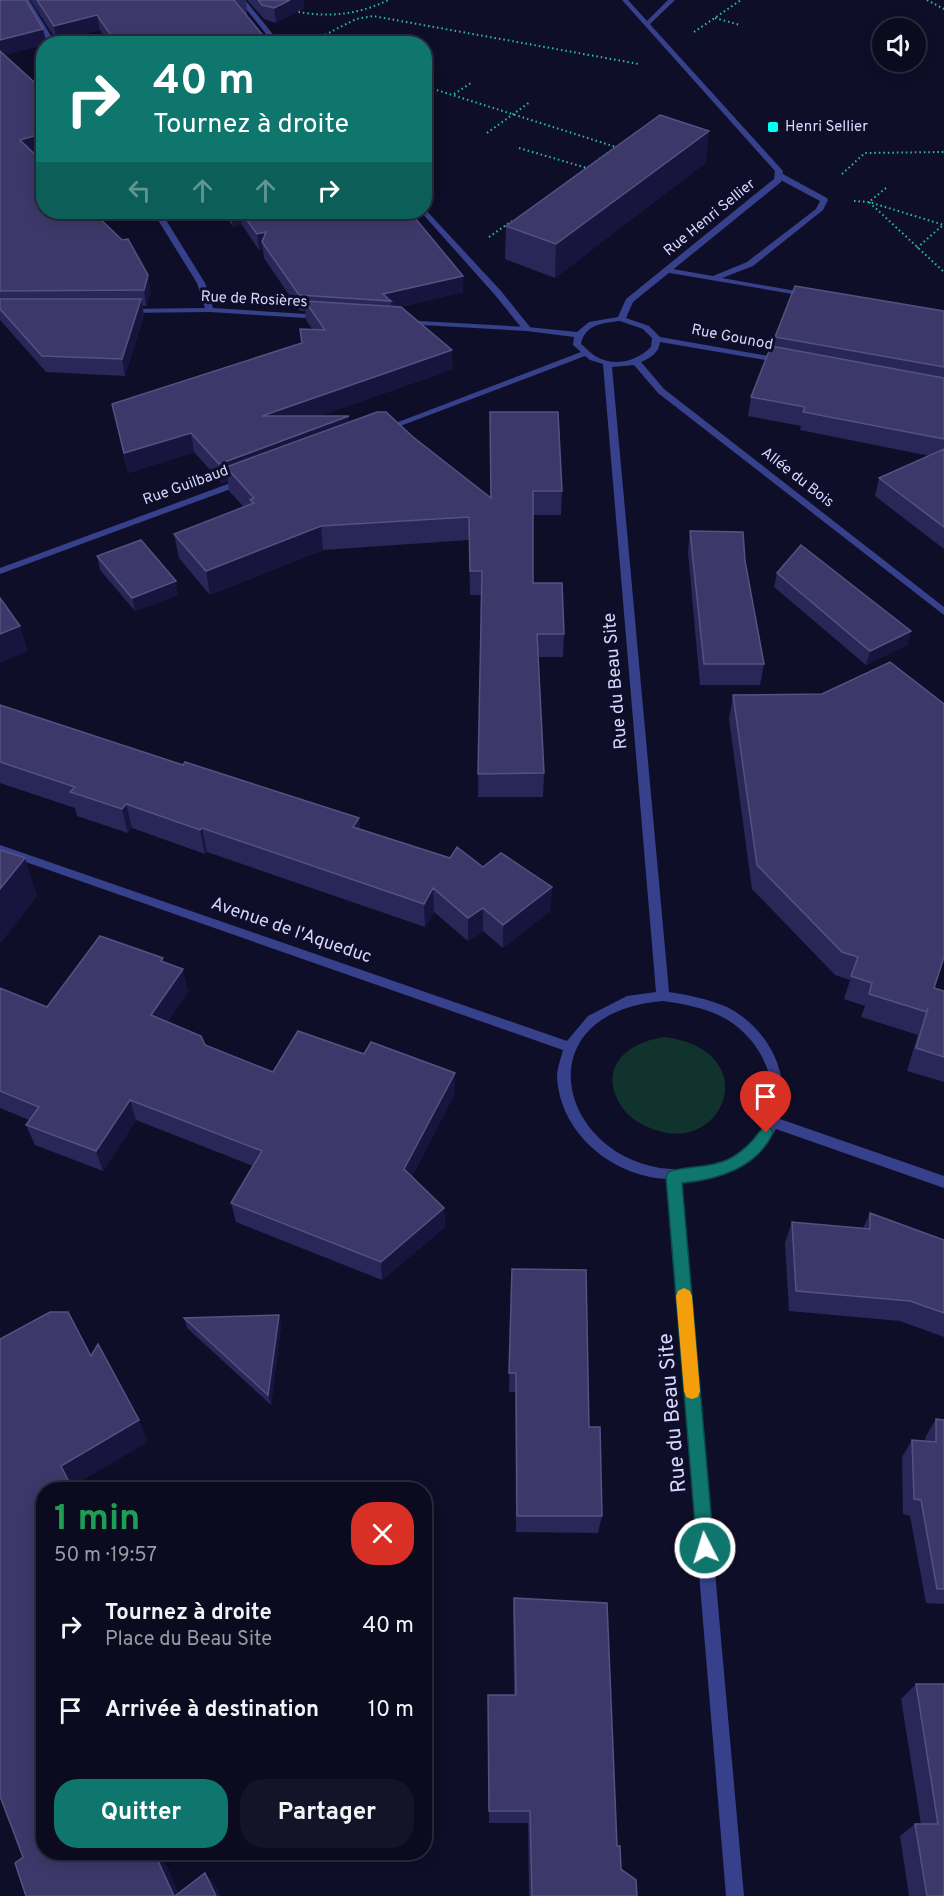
<!DOCTYPE html>
<html lang="fr">
<head>
<meta charset="utf-8">
<style>
  body { margin:0; font-family:Overpass,sans-serif; background:#141328; color:#f1f3f6; height:100vh; display:flex; flex-direction:column; font-size:22px; white-space:nowrap }
  * { box-sizing:border-box; margin:0 }
  p { font-size:20px; color:#9a9aa4 }
  .icon { flex:none; width:33px; height:33px; fill:none; stroke:currentColor; stroke-width:2; stroke-linecap:round; stroke-linejoin:round }
  .map { position:relative; flex:1; overflow:hidden }
  .side { position:absolute; left:36px; top:1482px; width:396px; height:378px; display:flex; flex-direction:column; background:#0b0a1f; border-radius:24px; box-shadow:0 3px 15px #0003,0 0 0 2px #2b2b3d }
  .side>* { flex:none }
  .guide { position:absolute; left:36px; top:36px; width:396px; height:183px; border-radius:24px; box-shadow:0 3px 15px #0003,0 0 0 2px #2b2b3d; background:#0f766e; color:#fff; overflow:hidden }
  .buttons { position:absolute; left:872px; top:18px; display:grid; gap:12px }
  .buttons a { display:grid; place-items:center; width:54px; height:54px; border-radius:50%; background:#0b0a1f; box-shadow:0 3px 15px #0003,0 0 0 2px #2b2b3d; font-size:30px }
  .pin { position:absolute; display:grid; place-items:center; width:51px; height:51px; color:#fff; margin:-62px -26px; border-radius:50% 50% 50% 0; rotate:-45deg; box-shadow:0 0 6px #0007 }
  .pin .icon { rotate:45deg }
  .me { position:absolute; width:66px; margin:-33px; rotate:355deg; stroke-linejoin:round; filter:drop-shadow(0 0 4px #0008) }
  .turn { display:flex; align-items:center; gap:21px; height:126px; padding:0 18px; font-size:27px }
  .turn .icon { width:78px; height:78px; stroke-width:2.5 }
  .turn b { display:block; font-size:42px; line-height:51px }
  .lanes { display:flex; align-items:center; height:57px; padding:0 18px; background:#0003; justify-content:center; gap:30px; direction:ltr }
  .lanes .off { opacity:.35 }
  .round { display:grid; place-items:center; flex:none; width:63px; height:63px; border-radius:24px; background:#141328 }
  .overview { display:flex; align-items:center; justify-content:space-between; height:102px; padding:0 18px }
  h1 { font-size:36px; font-weight:700; line-height:45px; color:#1e9e55 }
  .action { display:flex; gap:12px; margin-top:auto; padding:12px 18px }
  .action a { flex:1; height:69px; border-radius:24px; background:#0f766e; color:#fff; font-size:24px; font-weight:700; line-height:69px; text-align:center }
  .action a+a { background:#141328; color:#f1f3f6 }
  ul { padding:0; list-style:none }
  li { display:flex; align-items:center; gap:18px; height:84px; padding:0 18px }
  li div { flex:1 }
  li b { display:block; font-size:22px }
  li em { font-style:normal }
  .map>svg:first-child { display:block }
  .green { fill:#11332d }
  .lines { fill:none; stroke-linecap:round; stroke-linejoin:round }
  .path { stroke:#28c0a1; stroke-width:2; stroke-dasharray:1.5 3; stroke-linecap:butt }
  .service { fill:#37408a; fill-rule:evenodd }
  .minor { fill:#37408a; fill-rule:evenodd }
  .wall { fill:#292658 }
  .shaded-wall { fill:#17153d }
  .building { fill:#3c396a; stroke:#545281; stroke-width:1.5 }
  .route { fill:#0f766e; stroke:#0a4d48; stroke-width:1.5 }
  .slow { fill:#f59e0b }
  .poi-dot { fill:#02fff3; stroke:#0f0e29; stroke-width:2 }
  .labels { text-anchor:middle; dominant-baseline:central; stroke-width:6; stroke-linejoin:round; paint-order:stroke }
  .far-poi-label { font-size:15px; fill:#d6d7ff; stroke:#0f0e29; text-anchor:start }
  .far-street-label { font-size:15px; fill:#d6d7ff; stroke:#0f0e29 }
  .street-label { font-size:18px; fill:#d6d7ff; stroke:#0f0e29 }
  .near-street-label { font-size:21px; fill:#d6d7ff; stroke:#0f0e29 }
</style>
</head>
<body>
<div class="map">
<svg width="944" height="1896" viewBox="0 0 944 1896">
  <rect width="100%" height="100%" fill="#0f0e29"/>
  <path class="green" d="M 665,1037 C 765,1051 725,1154 655,1130 C 642,1125 630,1119 622,1107 C 596,1068 627,1042 665,1037 Z"/>
  <g class="lines">
    <path class="path" d="M 927,0 L 944,9
      M 294,11 C 327,18 358,15 388,0
      M 715,18 L 740,25
      M 694,32 L 741,0
      M 309,43 L 356,19 L 373,16 L 639,64
      M 424,86 L 616,147 L 565,184
      M 454,94 L 471,83
      M 487,133 L 530,102
      M 519,148 L 587,168
      M 842,174 L 865,153 L 944,152
      M 886,188 L 869,202 L 944,272
      M 854,201 L 869,202 L 944,225
      M 489,237 L 512,221
      M 917,248 L 943,225"/>
    <path class="service" d="M 239,0 L 245,0 L 281,44 L 274,44 Z
      M 668,0 L 675,0 L 649,25 L 645,25 L 645,23 Z
      M 775,173 L 781,173 L 827,198 L 828,200 L 823,210 L 753,266 L 722,278 L 807,293 L 810,293 L 810,297 L 664,272 L 663,270 L 667,268 L 713,276 L 747,262 L 816,209 L 820,201 L 775,177 Z
      M 424,208 L 501,291 L 530,327 L 530,331 L 524,331 L 495,295 L 421,212 L 424,212 Z"/>
    <path class="minor" d="M 23,0 L 29,0 L 56,44 L 49,44 Z
      M 622,0 L 628,0 L 783,171 L 781,182 L 633,302 L 626,318 L 649,326 L 660,337 L 780,358 L 783,359 L 783,363 L 660,342 C 659,353 650,358 641,362 L 664,389 L 944,607 L 944,615 L 658,393 L 634,365 L 612,367 L 669,992 C 689,995 708,999 727,1007 C 768,1028 792,1074 780,1119 L 944,1176 L 944,1188 L 776,1129 C 758,1164 719,1183 680,1180 L 744,1896 L 726,1896 L 666,1179 C 613,1176 560,1134 557,1077 C 557,1069 561,1058 563,1050 L 0,853 L 0,845 L 567,1041 L 588,1016 L 627,996 L 656,992 L 603,364 L 590,360 L 585,356 L 387,431 L 381,431 L 380,429 L 581,352 L 573,345 L 574,337 L 527,331 L 405,324 L 401,322 L 402,320 L 527,327 L 577,332 L 589,322 L 618,317 L 626,299 L 774,179 L 775,171 ZM 620,321 L 643,329 L 652,338 L 651,347 C 637,361 615,367 597,357 C 591,354 586,348 581,344 C 585,324 603,323 620,321 ZM 663,1001 C 689,1005 714,1009 735,1025 C 777,1057 786,1115 743,1150 C 731,1158 720,1165 706,1167 C 569,1192 506,1014 663,1001 Z
      M 153,212 L 161,212 L 205,283 L 213,308 L 322,315 L 326,317 L 322,319 L 210,312 L 124,313 L 124,309 L 127,309 L 205,308 L 197,283 Z
      M 244,478 L 247,479 L 247,483 L 0,574 L 0,568 Z"/>
  </g>
  <path class="wall" d="M 0,0 L 43,29 L 46,44 L 4,55 L 33,152 L 151,291 L 146,306 L 142,306 L 144,315 L 125,376 L 46,372 L 0,320 Z
    M 30,0 L 246,0 L 247,14 L 246,14 L 270,44 L 109,44 L 100,30 L 57,41 Z
    M 247,0 L 304,0 L 304,8 L 276,23 L 264,19 Z
    M 709,131 L 705,163 L 555,278 L 505,259 L 506,226 Z
    M 223,212 L 410,212 L 463,276 L 463,292 L 400,307 L 453,369 L 319,416 L 349,416 L 349,422 L 413,437 L 490,498 L 490,412 L 562,491 L 561,515 L 533,515 L 533,583 L 564,634 L 563,657 L 538,657 L 544,773 L 543,797 L 478,797 L 481,595 L 470,595 L 469,540 L 323,550 L 210,595 L 179,558 L 174,534 L 244,507 L 229,491 L 228,481 L 222,483 L 194,452 L 128,473 L 112,404 L 301,343 L 300,329 L 313,330 L 306,320 L 305,311 L 300,311 L 264,258 L 263,249 L 259,250 L 242,225 L 233,227 Z
    M 944,311 L 944,549 L 875,496 L 879,478 L 930,456 L 800,430 L 801,426 L 748,416 L 751,397 L 773,347 L 775,337 Z
    M 690,531 L 745,561 L 764,664 L 760,685 L 700,685 L 688,552 Z
    M 97,556 L 178,595 L 135,611 L 100,570 Z
    M 777,573 L 911,631 L 907,645 L 866,665 L 774,587 Z
    M 733,695 L 934,988 L 944,991 L 944,1082 L 907,1071 L 918,1034 L 918,1035 L 861,1017 L 865,1006 L 844,999 L 850,980 L 835,975 L 752,889 L 729,719 Z
    M 0,705 L 183,765 L 359,818 L 360,830 L 450,858 L 552,887 L 550,911 L 503,948 L 483,931 L 468,941 L 434,912 L 425,927 L 207,852 L 205,854 L 132,828 L 128,833 L 77,816 L 75,808 L 0,783 Z
    M 163,958 L 163,962 L 188,991 L 167,1022 L 205,1045 L 273,1072 L 364,1054 L 455,1073 L 455,1093 L 412,1177 L 444,1208 L 445,1227 L 382,1280 L 236,1222 L 231,1203 L 253,1166 L 136,1120 L 103,1171 L 35,1145 L 26,1125 L 29,1120 L 0,1108 L 0,988 L 47,1007 Z
    M 870,1213 L 944,1240 L 944,1337 L 900,1321 L 789,1311 L 785,1243 L 792,1222 L 863,1228 Z
    M 511,1290 L 589,1427 L 602,1516 L 598,1533 L 516,1532 L 515,1392 L 509,1392 Z
    M 279,1315 L 281,1325 L 271,1405 L 187,1328 L 184,1318 Z
    M 936,1419 L 944,1420 L 944,1604 L 926,1603 L 910,1516 L 903,1514 L 902,1457 L 912,1440 L 925,1441 L 926,1436 Z
    M 514,1598 L 617,1846 L 621,1869 L 637,1896 L 529,1896 L 528,1823 L 489,1823 L 488,1695 L 514,1695 L 513,1615 Z
    M 916,1684 L 944,1684 L 944,1896 L 909,1896 L 900,1836 L 915,1824 L 921,1824 L 901,1699 Z"/>
  <path class="shaded-wall" d="M 290,0 L 304,0 L 304,8 L 276,23 L 274,8 Z
    M 97,15 L 100,30 L 57,41 L 54,26 Z
    M 43,29 L 46,44 L 0,56 L 0,40 Z
    M 709,131 L 705,163 L 555,278 L 556,244 Z
    M 44,133 L 44,149 L 23,155 L 20,140 Z
    M 231,212 L 240,212 L 242,225 L 233,227 Z
    M 266,232 L 262,242 L 263,249 L 259,250 L 257,234 Z
    M 148,275 L 151,291 L 146,306 L 144,290 Z
    M 463,276 L 463,292 L 391,309 L 391,301 L 383,294 Z
    M 141,299 L 144,315 L 125,376 L 122,359 Z
    M 452,350 L 453,369 L 265,435 L 262,416 Z
    M 349,416 L 350,435 L 226,467 L 228,481 L 222,483 L 219,464 Z
    M 191,433 L 194,452 L 128,473 L 124,453 Z
    M 321,526 L 323,550 L 210,595 L 206,571 Z
    M 176,581 L 178,595 L 135,611 L 132,598 Z
    M 20,626 L 28,651 L 0,663 L 0,634 Z
    M 911,631 L 907,645 L 866,665 L 870,651 Z
    M 126,804 L 132,828 L 128,833 L 122,809 Z
    M 359,818 L 361,842 L 353,827 Z
    M 202,828 L 207,852 L 205,854 L 200,830 Z
    M 25,858 L 37,896 L 0,944 L 0,889 Z
    M 552,887 L 550,911 L 503,948 L 503,925 Z
    M 433,888 L 434,912 L 425,927 L 424,904 Z
    M 483,908 L 483,931 L 468,941 L 468,918 Z
    M 183,969 L 188,991 L 157,1036 L 151,1015 Z
    M 455,1073 L 455,1093 L 406,1189 L 404,1169 Z
    M 130,1100 L 136,1120 L 103,1171 L 96,1151 Z
    M 444,1208 L 445,1227 L 382,1280 L 381,1262 Z
    M 279,1315 L 281,1325 L 271,1405 L 268,1395 Z
    M 139,1420 L 148,1442 L 73,1486 L 75,1490 L 73,1490 L 61,1466 Z
    M 154,1852 L 161,1852 L 180,1896 L 174,1896 Z
    M 205,1873 L 214,1883 L 221,1896 L 216,1896 Z"/>
  <path class="building" d="M 0,0 L 26,0 L 43,29 L 0,40 Z
    M 37,0 L 234,0 L 270,44 L 117,44 L 97,15 L 54,26 Z
    M 258,0 L 290,0 L 274,8 L 262,5 Z
    M 0,51 L 44,91 L 44,133 L 20,140 L 44,163 L 44,212 L 93,212 L 122,240 L 128,239 L 148,275 L 144,290 L 0,291 Z
    M 660,115 L 709,131 L 556,244 L 506,226 Z
    M 241,212 L 410,212 L 463,276 L 383,294 L 391,301 L 299,295 L 262,242 L 266,232 L 257,234 Z
    M 795,286 L 944,311 L 944,367 L 775,337 Z
    M 0,299 L 141,299 L 122,359 L 42,356 L 0,309 Z
    M 305,301 L 401,307 L 452,350 L 262,416 L 349,416 L 219,464 L 191,433 L 124,453 L 112,404 L 302,343 L 300,329 L 325,330 Z
    M 771,346 L 944,378 L 944,439 L 803,412 L 805,407 L 751,397 Z
    M 377,412 L 386,412 L 413,437 L 491,498 L 490,412 L 558,412 L 562,491 L 533,491 L 533,583 L 562,583 L 564,634 L 537,634 L 544,773 L 478,774 L 482,571 L 470,571 L 469,517 L 321,526 L 206,571 L 174,534 L 254,503 L 250,500 L 254,498 L 226,467 Z
    M 944,449 L 944,527 L 879,478 Z
    M 690,531 L 743,532 L 745,561 L 764,664 L 704,664 Z
    M 141,540 L 176,581 L 132,598 L 97,556 Z
    M 801,545 L 911,631 L 870,651 L 777,573 Z
    M 0,598 L 20,626 L 0,634 Z
    M 890,662 L 944,704 L 944,957 L 934,988 L 944,991 L 944,1057 L 916,1048 L 928,1008 L 927,1012 L 869,994 L 872,983 L 851,976 L 858,957 L 842,952 L 757,865 L 733,695 L 822,694 Z
    M 0,705 L 183,765 L 185,762 L 359,818 L 353,827 L 450,858 L 457,847 L 483,867 L 501,853 L 552,887 L 503,925 L 483,908 L 468,918 L 433,888 L 424,904 L 202,828 L 200,830 L 126,804 L 122,809 L 70,792 L 75,787 L 0,762 Z
    M 0,850 L 25,858 L 0,889 Z
    M 100,936 L 163,958 L 161,961 L 183,969 L 151,1015 L 201,1036 L 205,1045 L 273,1072 L 298,1031 L 364,1054 L 371,1042 L 455,1073 L 404,1169 L 444,1208 L 381,1262 L 231,1203 L 262,1151 L 130,1100 L 96,1151 L 26,1125 L 39,1107 L 0,1091 L 0,988 L 47,1007 Z
    M 870,1213 L 944,1240 L 944,1313 L 910,1301 L 796,1291 L 792,1222 L 870,1229 Z
    M 512,1269 L 586,1270 L 589,1427 L 600,1427 L 602,1516 L 517,1516 L 516,1373 L 509,1373 Z
    M 50,1312 L 68,1312 L 91,1356 L 98,1344 L 139,1420 L 61,1466 L 73,1490 L 44,1490 L 44,1852 L 154,1852 L 174,1896 L 26,1896 L 15,1863 L 23,1857 L 0,1796 L 0,1339 Z
    M 279,1315 L 268,1395 L 184,1318 Z
    M 936,1419 L 944,1420 L 944,1589 L 937,1589 L 921,1500 L 914,1499 L 912,1440 L 936,1442 Z
    M 514,1598 L 607,1603 L 617,1846 L 620,1846 L 621,1869 L 636,1880 L 637,1896 L 532,1896 L 530,1811 L 489,1811 L 488,1695 L 516,1695 Z
    M 916,1684 L 944,1684 L 944,1896 L 927,1896 L 915,1824 L 938,1824 Z
    M 205,1873 L 216,1896 L 175,1896 Z"/>
  <path class="route" d="M 766,1127 L 771,1129 L 773,1133 C 757,1168 717,1180 682,1183 L 714,1548 L 712,1554 L 705,1557 L 699,1554 L 697,1548 L 666,1177 L 668,1172 C 687,1165 706,1169 727,1160 C 736,1156 747,1147 753,1140 C 758,1134 759,1130 766,1127 Z"/>
  <path class="slow" d="M 684,1288 L 690,1291 L 692,1296 L 700,1391 L 698,1397 L 692,1399 L 686,1397 L 684,1391 L 676,1296 L 678,1291 Z"/>
  <rect class="poi-dot" x="767" y="121" width="12" height="12" rx="3"/>
  <g class="labels">
    <g class="far-poi-label">
      <text x="785" y="127">Henri Sellier</text>
    </g>
    <g class="far-street-label">
      <text transform="translate(710 218) rotate(-39)">Rue Henri Sellier</text>
      <text transform="translate(254 300) rotate(3)">Rue de Rosières</text>
      <text transform="translate(732 338) rotate(11)">Rue Gounod</text>
      <text transform="translate(797 478) rotate(38)">Allée du Bois</text>
      <text transform="translate(186 486) rotate(-20)">Rue Guilbaud</text>
    </g>
    <g class="street-label">
      <text transform="translate(616 681) rotate(-95)">Rue du Beau Site</text>
      <text transform="translate(291 931) rotate(19)">Avenue de l'Aqueduc</text>
    </g>
    <g class="near-street-label">
      <text transform="translate(673 1413) rotate(-95)">Rue du Beau Site</text>
    </g>
  </g>
</svg>
<div class="buttons">
<a><svg class="icon" aria-label="sound" viewBox="0 0 24 24"><path d="M4 9h4l5-4v14l-5-4H4zM17 9q2 3 0 6"/></svg></a>
</div>
<div class="pin" style="left:766px;top:1133px;background:#d93025"><svg class="icon" aria-label="arrive" viewBox="0 0 24 24"><path d="M6 21V4h12l-3 4 3 4H6"/></svg></div>
<svg class="me" style="left:705px;top:1548px" viewBox="-20 -20 40 40"><circle r="17" fill="#0f766e" stroke="#fff" stroke-width="3"/><path d="M0-11L8 9 0 5-8 9z" fill="#fff"/></svg>
<div class="guide">
<div class="turn"><svg class="icon" aria-label="right" viewBox="0 0 24 24"><path d="M7 20v-9h11M14 6l5 5-5 5"/></svg><div><b>40 m</b>Tournez à droite</div></div>
<div class="lanes"><svg class="icon off" aria-label="left" viewBox="0 0 24 24"><path d="M17 20v-9H6M10 6l-5 5 5 5"/></svg><svg class="icon off" aria-label="ahead" viewBox="0 0 24 24"><path d="M12 20V5M6 11l6-6 6 6"/></svg><svg class="icon off" aria-label="ahead" viewBox="0 0 24 24"><path d="M12 20V5M6 11l6-6 6 6"/></svg><svg class="icon" aria-label="right" viewBox="0 0 24 24"><path d="M7 20v-9h11M14 6l5 5-5 5"/></svg></div>
</div>
<section class="side">
<div class="overview"><div><h1>1 min</h1><p>50 m · 19:57</p></div><a class="round" style="background:#d93025;color:#fff"><svg class="icon" aria-label="close" viewBox="0 0 24 24"><path d="M6 6l12 12M18 6L6 18"/></svg></a></div>
<ul>
<li><svg class="icon" aria-label="right" viewBox="0 0 24 24"><path d="M7 20v-9h11M14 6l5 5-5 5"/></svg><div><b>Tournez à droite</b><p>Place du Beau Site</p></div><em>40 m</em></li>
<li><svg class="icon" aria-label="arrive" viewBox="0 0 24 24"><path d="M6 21V4h12l-3 4 3 4H6"/></svg><div><b>Arrivée à destination</b></div><em>10 m</em></li>
</ul>
<div class="action"><a>Quitter</a><a>Partager</a></div>
</section>
</div>
</body>
</html>
